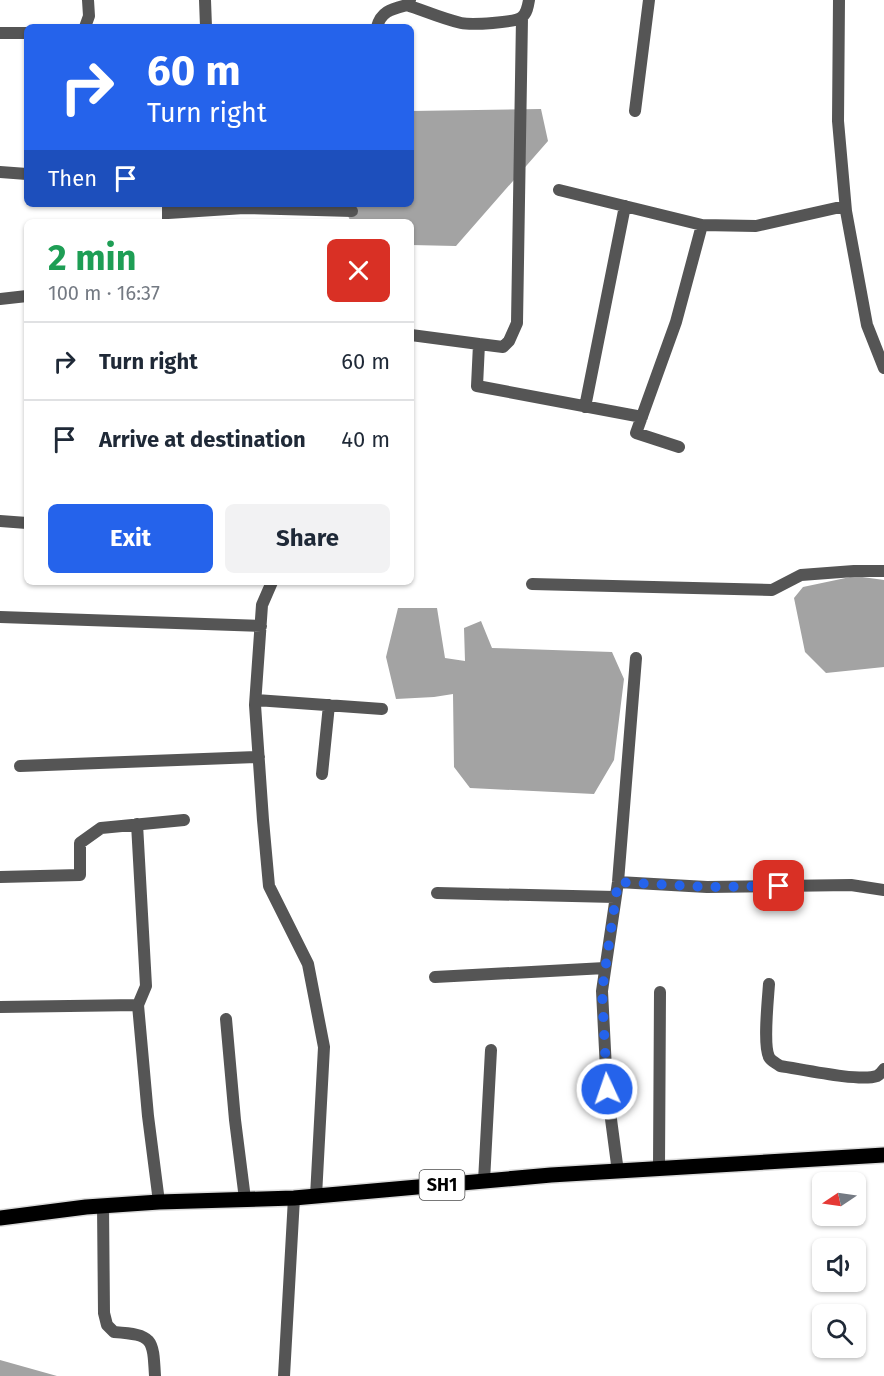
<!DOCTYPE html>
<html lang="en">
<head>
<meta charset="utf-8">
<style>
  body { margin:0; font-family:"Fira Sans",sans-serif; background:#f2f2f3; color:#1f2937; height:100vh; display:flex; flex-direction:column; font-size:22px; white-space:nowrap }
  * { box-sizing:border-box; margin:0 }
  p { font-size:20px; color:#747a83 }
  .icon { flex:none; width:33px; height:33px; fill:none; stroke:currentColor; stroke-width:2; stroke-linecap:round; stroke-linejoin:round }
  .map { position:relative; flex:1; overflow:hidden }
  .drawer { position:absolute; left:24px; top:219px; width:390px; height:366px; display:flex; flex-direction:column; background:#fff; border-radius:9px; box-shadow:0 2px 4px #0004 }
  .drawer>* { flex:none }
  .banner { position:absolute; left:24px; top:24px; width:390px; height:183px; border-radius:9px; box-shadow:0 2px 4px #0004; background:#2563eb; color:#fff; overflow:hidden }
  .needle { width:39px; rotate:257deg }
  .controls { position:absolute; left:812px; top:1172px; display:grid; gap:12px }
  .controls a { display:grid; place-items:center; width:54px; height:54px; border-radius:9px; background:#fff; box-shadow:0 2px 4px #0004; font-size:30px }
  .pin { position:absolute; display:grid; place-items:center; width:51px; height:51px; color:#fff; margin:-26px; border-radius:12px; box-shadow:0 3px 9px #0006 }
  .me { position:absolute; width:66px; margin:-33px; rotate:357deg; stroke-linejoin:round; filter:drop-shadow(0 0 4px #0008) }
  .turn { display:flex; align-items:center; gap:21px; height:126px; padding:0 24px; font-size:27px }
  .turn .icon { width:78px; height:78px; stroke-width:2.5 }
  .turn b { display:block; font-size:42px; line-height:51px }
  .then { display:flex; align-items:center; height:57px; padding:0 24px; background:#0003; gap:12px; font-size:22px }
  .round { display:grid; place-items:center; flex:none; width:63px; height:63px; border-radius:9px; background:#f2f2f3 }
  .headline { display:flex; align-items:center; justify-content:space-between; height:102px; padding:0 24px }
  h1 { font-size:36px; font-weight:700; line-height:45px; color:#1e9e55 }
  .cta { display:flex; gap:12px; margin-top:auto; padding:12px 24px }
  .cta a { flex:1; height:69px; border-radius:9px; background:#2563eb; color:#fff; font-size:24px; font-weight:700; line-height:69px; text-align:center }
  .cta a+a { background:#f2f2f3; color:#1f2937 }
  ul { padding:0; list-style:none }
  li { display:flex; align-items:center; gap:18px; height:78px; padding:0 24px; border-top:2px solid #e0e1e3 }
  li div { flex:1 }
  li b { display:block; font-size:22px }
  li em { font-style:normal }
  .map>svg:first-child { display:block }
  .water { fill:#a3a3a3 }
  .lines { fill:none; stroke-linecap:round; stroke-linejoin:round }
  .primary-casing { stroke:#dbdbdb; stroke-width:18 }
  .lane { stroke:#555; stroke-width:12 }
  .street { stroke:#555; stroke-width:12 }
  .primary { stroke:#000; stroke-width:15 }
  .route { stroke:#2563eb; stroke-width:10; stroke-dasharray:0 18 }
  .labels { text-anchor:middle; dominant-baseline:central; stroke-width:5; stroke-linejoin:round; paint-order:stroke }
  .shield { fill:#fff; stroke:#4c4c4c; stroke-width:1.5 }
  .shield-label { font-size:18px; font-weight:bold; fill:#000 }
</style>
</head>
<body>
<div class="map">
<svg width="884" height="1376" viewBox="0 0 884 1376">
  <rect width="100%" height="100%" fill="#fff"/>
  <path class="water" d="M 541,109 L 548,141 L 456,246 L 411,245 L 411,222 L 351,222 L 347,214 L 339,204 L 411,204 L 411,111 Z
    M 855,576 L 884,580 L 884,667 L 826,673 L 805,652 L 794,598 L 803,587 Z
    M 398,608 L 437,608 L 445,658 L 465,661 L 464,628 L 481,621 L 492,648 L 612,652 L 624,679 L 614,760 L 594,794 L 470,788 L 454,767 L 453,694 L 434,697 L 396,699 L 386,657 Z
    M 0,1360 L 57,1376 L 0,1376 Z"/>
  <g class="lines">
    <g class="primary-casing">
      <path id="primary" d="M 0,1218 L 86,1207 L 159,1202 L 294,1198 L 551,1175 L 884,1155"/>
    </g>
    <path class="lane" d="M 103,1205 L 104,1313 L 107,1325 L 114,1332 C 153,1335 153,1338 155,1376"/>
    <path class="street" d="M 205,0 L 206,27
      M 839,0 L 838,121 L 846,211 L 867,325 L 884,368
      M 407,5 C 425,11 443,19 461,23 C 471,25 515,23 522,17 C 527,13 528,6 529,0
      M 85,27 L 89,16 L 88,0
      M 377,27 C 381,11 392,9 407,5 L 410,0
      M 0,33 L 27,33
      M 635,111 L 649,0
      M 0,172 L 27,174
      M 559,190 L 702,225 L 756,226 L 845,206
      M 168,213 L 244,208 L 352,211
      M 168,222 L 168,204
      M 0,299 L 27,296
      M 411,335 L 479,344 L 477,386 L 642,417
      M 479,344 L 503,347 L 509,341 L 517,323 L 522,18
      M 585,407 L 625,206
      M 679,447 L 636,433 L 676,322 L 702,225
      M 0,521 L 27,523
      M 272,582 L 262,605 L 255,705 L 263,820 L 269,886 L 308,964 L 324,1047 L 316,1196
      M 532,584 L 772,590 L 801,575 L 854,571 L 884,571
      M 0,617 L 261,626
      M 256,700 L 382,709
      M 20,766 L 259,757
      M 322,774 L 329,705
      M 137,824 L 146,986 L 138,1005 L 148,1116 L 159,1202
      M 0,877 L 80,875 L 80,843 L 101,828 L 184,820
      M 618,882 L 707,887 L 851,885 L 884,890
      M 437,893 L 615,897
      M 435,977 L 605,968
      M 769,984 C 768,999 763,1045 769,1057 C 771,1061 776,1063 780,1066 C 801,1069 859,1082 877,1076 C 880,1074 882,1072 884,1069
      M 0,1007 L 138,1005
      M 226,1019 L 235,1120 L 245,1199
      M 659,1168 L 660,992
      M 618,1172 L 607,1089 L 602,991 L 618,882 L 636,658
      M 484,1181 L 491,1050
      M 284,1376 L 294,1198"/>
    <use href="#primary" class="primary"/>
  </g>
  <g class="lines">
    <path class="route" d="M 607,1089 L 602,991 L 618,882 L 707,887 L 779,886"/>
  </g>
  <g class="labels">
    <rect class="shield" x="419.5" y="1170" width="45" height="30" rx="4.5"/>
    <g class="shield-label">
      <text x="442" y="1185">SH1</text>
    </g>
  </g>
</svg>
<div class="controls">
<a><svg class="needle" viewBox="-14 -14 28 28"><path d="M0-13l5 13h-10z" fill="#e53935"/><path d="M0 13l5-13h-10z" fill="#747a83"/></svg></a>
<a><svg class="icon" aria-label="sound" viewBox="0 0 24 24"><path d="M4 9h4l5-4v14l-5-4H4zM17 9q2 3 0 6"/></svg></a>
<a><svg class="icon" aria-label="search" viewBox="0 0 24 24"><circle cx="10" cy="10" r="6"/><path d="M15 15l6 6"/></svg></a>
</div>
<div class="pin" style="left:779px;top:886px;background:#d93025"><svg class="icon" aria-label="arrive" viewBox="0 0 24 24"><path d="M6 21V4h12l-3 4 3 4H6"/></svg></div>
<svg class="me" style="left:607px;top:1089px" viewBox="-20 -20 40 40"><circle r="17" fill="#2563eb" stroke="#fff" stroke-width="3"/><path d="M0-11L8 9 0 5-8 9z" fill="#fff"/></svg>
<div class="banner">
<div class="turn"><svg class="icon" aria-label="right" viewBox="0 0 24 24"><path d="M7 20v-9h11M14 6l5 5-5 5"/></svg><div><b>60 m</b>Turn right</div></div>
<div class="then">Then<svg class="icon" aria-label="arrive" viewBox="0 0 24 24"><path d="M6 21V4h12l-3 4 3 4H6"/></svg></div>
</div>
<section class="drawer">
<div class="headline"><div><h1>2 min</h1><p>100 m · 16:37</p></div><a class="round" style="background:#d93025;color:#fff"><svg class="icon" aria-label="close" viewBox="0 0 24 24"><path d="M6 6l12 12M18 6L6 18"/></svg></a></div>
<ul>
<li><svg class="icon" aria-label="right" viewBox="0 0 24 24"><path d="M7 20v-9h11M14 6l5 5-5 5"/></svg><div><b>Turn right</b></div><em>60 m</em></li>
<li><svg class="icon" aria-label="arrive" viewBox="0 0 24 24"><path d="M6 21V4h12l-3 4 3 4H6"/></svg><div><b>Arrive at destination</b></div><em>40 m</em></li>
</ul>
<div class="cta"><a>Exit</a><a>Share</a></div>
</section>
</div>
</body>
</html>
